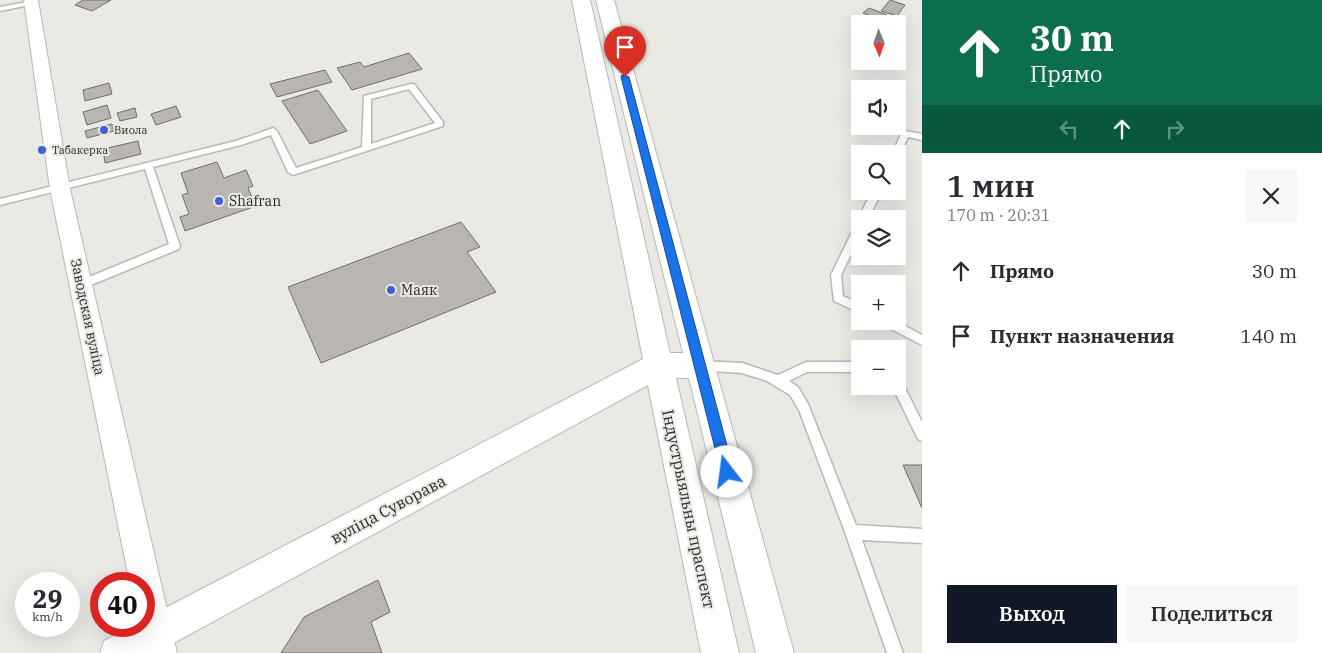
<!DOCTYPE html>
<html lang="ru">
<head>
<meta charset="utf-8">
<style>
  body { margin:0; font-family:"IBM Plex Serif",serif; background:#f7f7f7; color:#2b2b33; height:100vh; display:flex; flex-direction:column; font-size:19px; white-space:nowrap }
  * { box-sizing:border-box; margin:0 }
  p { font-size:16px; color:#7c7c81 }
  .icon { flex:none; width:28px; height:28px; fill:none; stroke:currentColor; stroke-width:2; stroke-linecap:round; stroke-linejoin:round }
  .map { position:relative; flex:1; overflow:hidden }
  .details { display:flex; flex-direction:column; background:#fff; width:400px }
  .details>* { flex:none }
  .banner { background:#0b6e4f; color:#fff; overflow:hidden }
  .needle { width:32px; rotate:178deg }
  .buttons { position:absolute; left:851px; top:15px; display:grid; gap:10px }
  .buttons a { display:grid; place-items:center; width:55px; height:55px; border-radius:0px; background:#fff; box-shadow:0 5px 20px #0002; font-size:25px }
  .speed { position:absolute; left:15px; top:572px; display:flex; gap:10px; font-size:25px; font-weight:700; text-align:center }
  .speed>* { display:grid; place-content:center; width:65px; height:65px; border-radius:50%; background:#fff; box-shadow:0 5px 20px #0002; line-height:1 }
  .speed small { font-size:12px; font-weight:400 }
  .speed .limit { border:8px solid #d22; background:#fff; color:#111 }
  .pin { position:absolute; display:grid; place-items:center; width:42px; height:42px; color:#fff; margin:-51px -21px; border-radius:50% 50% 50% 0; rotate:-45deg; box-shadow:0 0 5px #0007 }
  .pin .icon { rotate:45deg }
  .me { position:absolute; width:55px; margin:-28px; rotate:345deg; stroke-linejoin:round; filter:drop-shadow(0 0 4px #0008) }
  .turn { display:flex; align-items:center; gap:18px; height:105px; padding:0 25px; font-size:22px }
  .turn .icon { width:65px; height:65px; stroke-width:2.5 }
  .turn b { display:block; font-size:35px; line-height:42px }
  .lanes { display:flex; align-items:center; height:48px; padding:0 25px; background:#0003; justify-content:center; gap:25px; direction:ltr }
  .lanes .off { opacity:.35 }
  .round { display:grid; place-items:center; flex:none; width:52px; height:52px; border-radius:0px; background:#f7f7f7 }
  .head { display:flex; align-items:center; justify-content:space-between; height:85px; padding:0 25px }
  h1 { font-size:30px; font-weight:600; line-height:38px }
  .action { display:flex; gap:10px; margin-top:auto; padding:10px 25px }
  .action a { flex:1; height:58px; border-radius:0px; background:#111827; color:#fff; font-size:20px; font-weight:600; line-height:58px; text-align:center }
  .action a+a { background:#f7f7f7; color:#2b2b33 }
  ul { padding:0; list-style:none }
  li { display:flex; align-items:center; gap:15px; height:65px; padding:0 25px }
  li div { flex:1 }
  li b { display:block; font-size:19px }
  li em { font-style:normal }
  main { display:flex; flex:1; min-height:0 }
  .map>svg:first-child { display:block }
  .building { fill:#b9b6b2; stroke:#706e6a }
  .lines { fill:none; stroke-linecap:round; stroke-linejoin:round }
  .lane-casing { stroke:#bab8b4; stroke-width:3 }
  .street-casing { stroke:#bab8b4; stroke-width:2 }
  .secondary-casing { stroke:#bab8b4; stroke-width:2 }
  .lane { fill:#fff; fill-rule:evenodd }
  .street { fill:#fff; fill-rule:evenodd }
  .secondary { fill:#fff; fill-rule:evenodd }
  .route { fill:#1a73e8; stroke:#114b97 }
  .poi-dot { fill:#3d62d3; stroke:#ebe9e4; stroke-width:2 }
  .labels { text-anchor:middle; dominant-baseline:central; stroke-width:4; stroke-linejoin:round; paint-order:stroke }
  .far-poi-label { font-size:11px; fill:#2c2b29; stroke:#ebe9e4; text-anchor:start }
  .poi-label { font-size:14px; fill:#2c2b29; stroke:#ebe9e4; text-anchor:start }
  .street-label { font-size:14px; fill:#2c2b29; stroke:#ebe9e4 }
  .near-street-label { font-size:16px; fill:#2c2b29; stroke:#ebe9e4 }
</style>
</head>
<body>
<main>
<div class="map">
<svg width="922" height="653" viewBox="0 0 922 653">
  <rect width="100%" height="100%" fill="#ebe9e4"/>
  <path class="building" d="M 83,0 L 111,0 L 92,11 L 75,5 Z
    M 890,0 L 905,5 L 897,16 L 881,11 Z
    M 869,8 L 887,15 L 881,20 L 863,13 Z
    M 409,53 L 422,69 L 352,90 L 337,68 L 360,62 L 364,67 Z
    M 325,70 L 332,82 L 277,97 L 270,84 Z
    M 109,83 L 112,94 L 85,101 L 83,90 Z
    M 318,90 L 347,131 L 310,144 L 282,101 Z
    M 107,105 L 111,118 L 87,125 L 83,112 Z
    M 176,106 L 181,117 L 156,125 L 151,114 Z
    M 135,108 L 137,117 L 120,121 L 117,113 Z
    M 112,124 L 114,131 L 87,138 L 85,131 Z
    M 138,141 L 141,154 L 105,163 L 103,149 Z
    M 217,162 L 224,178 L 246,170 L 253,186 L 248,188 L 256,206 L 185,231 L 180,217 L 189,214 L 182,195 L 188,193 L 181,173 Z
    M 461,222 L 480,247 L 467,252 L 496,292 L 321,363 L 288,287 Z
    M 903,465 L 922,465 L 922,508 Z
    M 378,580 L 390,612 L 371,622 L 382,653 L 281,653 L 304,617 Z"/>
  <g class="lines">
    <g class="lane-casing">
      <path id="lane" d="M 32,1 L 35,3 L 34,4 L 0,11 L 0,7 Z
        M 411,84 L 414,84 L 443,122 L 443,126 L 293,175 L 288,172 L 271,135 L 241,145 L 153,167 L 180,246 L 179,249 L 81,289 L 76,285 L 77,282 L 169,244 L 145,169 L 0,205 L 0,199 L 236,141 L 273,128 L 277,131 L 296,168 L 362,147 L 364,96 ZM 409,89 L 435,123 L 371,144 L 371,99 Z
        M 905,131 L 922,134 L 922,140 L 908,137 L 900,154 L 898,157 L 898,154 L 892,154 L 901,134 Z
        M 872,191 L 882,191 L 868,219 L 860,219 L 860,222 L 858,219 Z
        M 860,222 L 860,236 L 841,275 L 843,296 L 860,304 L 860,313 L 834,301 L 831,275 L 855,226 Z
        M 880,321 L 896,321 L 922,335 L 922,345 L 881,324 Z
        M 701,361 L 742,363 L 778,375 L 806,362 L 860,362 L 860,372 L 807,372 L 789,381 L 798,387 L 808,404 L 856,525 L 922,529 L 922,543 L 862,540 L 903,653 L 887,653 L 845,532 L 799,410 L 790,395 L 767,381 L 742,373 L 697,370 L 695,366 L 697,362 Z
        M 898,381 L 902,382 L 922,422 L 922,441 L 918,439 L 892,386 L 898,386 Z"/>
    </g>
    <g class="street-casing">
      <path id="street" d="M 24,0 L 38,0 L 70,189 L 177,653 L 100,653 L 104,641 L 134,626 L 144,626 L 144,584 L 130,584 L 50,189 Z"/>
    </g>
    <g class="secondary-casing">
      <path id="secondary" d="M 572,0 L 590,0 L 670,353 L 683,353 L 596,0 L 614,0 L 794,653 L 756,653 L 689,378 L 676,378 L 739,653 L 701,653 L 648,385 L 170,645 L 157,651 L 144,645 L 138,632 L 141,626 L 144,626 L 144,619 L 643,359 Z"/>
    </g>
    <use href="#lane" class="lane"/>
    <use href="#street" class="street"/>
    <use href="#secondary" class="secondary"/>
  </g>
  <path class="route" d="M 622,75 L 629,77 L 734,472 L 732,477 L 727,479 L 723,477 L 721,472 L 621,77 Z"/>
  <g class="poi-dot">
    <circle cx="104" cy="130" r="5"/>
    <circle cx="42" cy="150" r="5"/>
    <circle cx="219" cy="201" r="5"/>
    <circle cx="391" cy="290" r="5"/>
  </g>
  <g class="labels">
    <g class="far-poi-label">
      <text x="114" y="130">Виола</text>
      <text x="52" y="150">Табакерка</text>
    </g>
    <g class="poi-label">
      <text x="229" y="201">Shafran</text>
      <text x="401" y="290">Маяк</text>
    </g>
    <g class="street-label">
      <text transform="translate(88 317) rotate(78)">Заводская вуліца</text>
    </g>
    <g class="near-street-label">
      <text transform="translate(388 509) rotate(-28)">вуліца Суворава</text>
      <text transform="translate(689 509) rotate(78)">Індустрыяльны праспект</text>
    </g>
  </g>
</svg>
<div class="buttons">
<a><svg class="needle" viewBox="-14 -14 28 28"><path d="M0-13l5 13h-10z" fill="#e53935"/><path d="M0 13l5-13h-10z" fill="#7c7c81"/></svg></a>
<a><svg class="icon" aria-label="sound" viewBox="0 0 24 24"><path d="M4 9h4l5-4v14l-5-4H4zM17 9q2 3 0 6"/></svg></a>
<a><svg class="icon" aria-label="search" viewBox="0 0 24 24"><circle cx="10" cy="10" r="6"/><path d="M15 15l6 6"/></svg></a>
<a><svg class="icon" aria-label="layers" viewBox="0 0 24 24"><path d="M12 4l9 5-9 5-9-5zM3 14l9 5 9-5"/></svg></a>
<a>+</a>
<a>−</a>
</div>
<div class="speed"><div>29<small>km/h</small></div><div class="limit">40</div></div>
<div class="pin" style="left:625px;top:77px;background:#d93025"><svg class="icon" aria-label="arrive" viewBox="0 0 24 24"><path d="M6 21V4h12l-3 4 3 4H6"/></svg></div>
<svg class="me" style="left:727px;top:472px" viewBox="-20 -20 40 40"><circle r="19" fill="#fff"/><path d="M0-13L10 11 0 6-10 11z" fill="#1a73e8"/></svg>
</div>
<section class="details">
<div class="banner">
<div class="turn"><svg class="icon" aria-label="ahead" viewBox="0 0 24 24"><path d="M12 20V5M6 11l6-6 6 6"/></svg><div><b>30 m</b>Прямо</div></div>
<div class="lanes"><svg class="icon off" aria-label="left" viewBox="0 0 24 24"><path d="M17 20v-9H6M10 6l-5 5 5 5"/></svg><svg class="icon" aria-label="ahead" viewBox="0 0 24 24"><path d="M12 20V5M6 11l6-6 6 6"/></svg><svg class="icon off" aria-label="right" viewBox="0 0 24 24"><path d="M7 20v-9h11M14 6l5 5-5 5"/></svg></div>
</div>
<div class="head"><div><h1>1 мин</h1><p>170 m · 20:31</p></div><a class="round"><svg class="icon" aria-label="close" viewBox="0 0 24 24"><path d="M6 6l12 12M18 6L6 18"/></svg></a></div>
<ul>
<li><svg class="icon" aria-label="ahead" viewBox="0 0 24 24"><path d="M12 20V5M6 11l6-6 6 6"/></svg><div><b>Прямо</b></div><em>30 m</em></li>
<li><svg class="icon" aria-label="arrive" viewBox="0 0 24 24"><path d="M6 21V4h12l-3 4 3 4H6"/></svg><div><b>Пункт назначения</b></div><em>140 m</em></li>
</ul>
<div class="action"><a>Выход</a><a>Поделиться</a></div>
</section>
</main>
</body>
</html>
